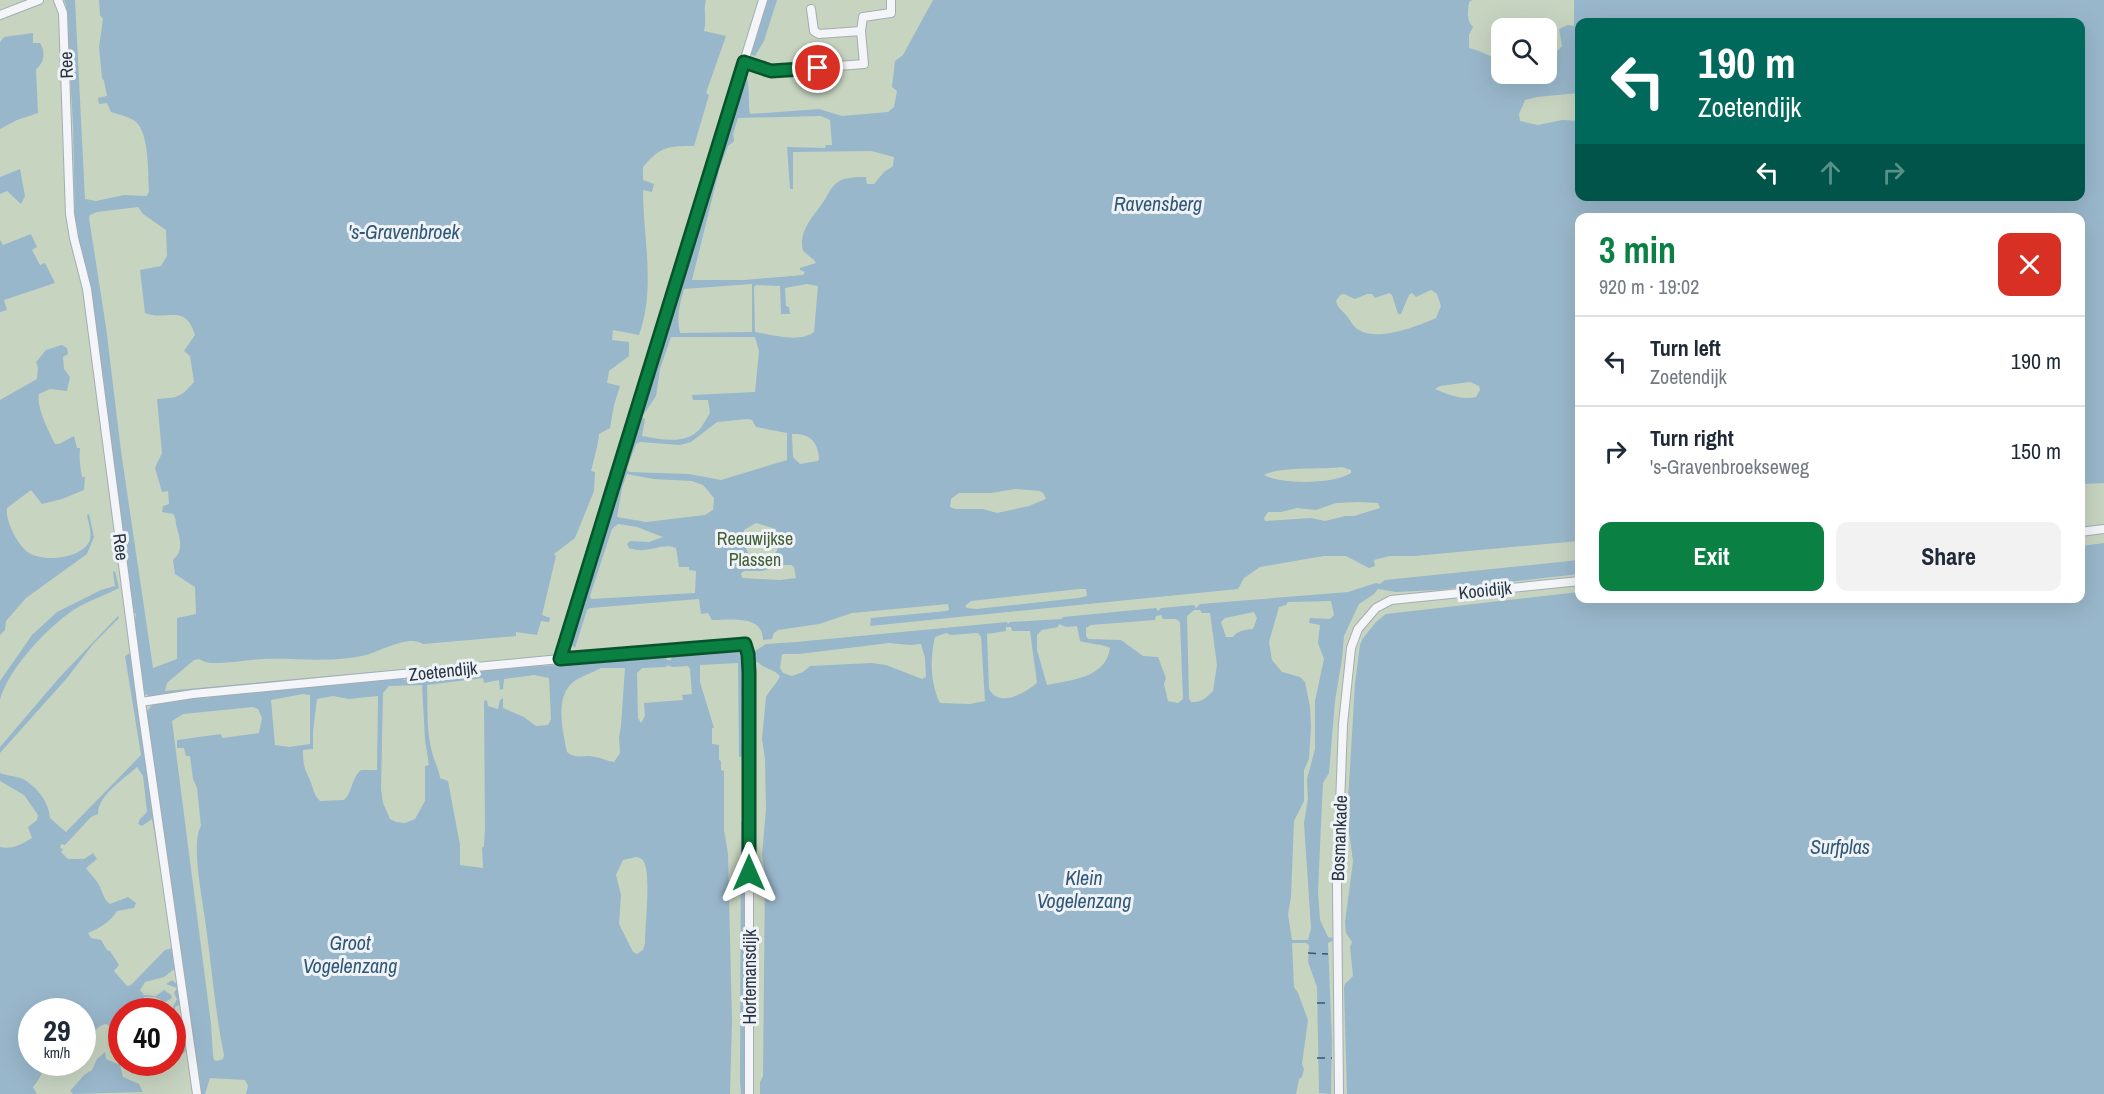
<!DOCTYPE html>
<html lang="en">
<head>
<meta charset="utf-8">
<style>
  body { margin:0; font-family:"Archivo Narrow",sans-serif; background:#f2f2f3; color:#1f2937; height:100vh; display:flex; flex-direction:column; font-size:22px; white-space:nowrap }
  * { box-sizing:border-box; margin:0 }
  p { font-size:20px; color:#747a83 }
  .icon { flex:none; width:33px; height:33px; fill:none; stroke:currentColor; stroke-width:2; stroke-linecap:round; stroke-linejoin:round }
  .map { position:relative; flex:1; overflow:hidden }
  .panel { position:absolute; left:1575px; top:213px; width:510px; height:390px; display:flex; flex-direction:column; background:#fff; border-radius:12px; box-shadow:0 6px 24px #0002 }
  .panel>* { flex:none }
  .banner { position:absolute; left:1575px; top:18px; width:510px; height:183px; border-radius:12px; box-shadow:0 6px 24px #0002; background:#00695c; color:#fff; overflow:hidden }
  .buttons { position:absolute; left:1491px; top:18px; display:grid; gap:12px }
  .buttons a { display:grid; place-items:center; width:66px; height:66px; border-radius:12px; background:#fff; box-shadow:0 6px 24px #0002; font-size:30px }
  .speed { position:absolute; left:18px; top:998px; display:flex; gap:12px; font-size:30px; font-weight:700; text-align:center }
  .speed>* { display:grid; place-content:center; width:78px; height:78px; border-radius:50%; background:#fff; box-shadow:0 6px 24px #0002; line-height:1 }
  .speed small { font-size:15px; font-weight:400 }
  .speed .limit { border:9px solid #d22; background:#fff; color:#111 }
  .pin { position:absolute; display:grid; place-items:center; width:51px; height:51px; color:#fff; margin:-26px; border:3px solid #fff; border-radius:50%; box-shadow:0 2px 6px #0007 }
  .me { position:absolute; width:66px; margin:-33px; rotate:0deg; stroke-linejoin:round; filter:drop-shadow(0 0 4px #0008) }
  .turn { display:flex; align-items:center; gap:21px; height:126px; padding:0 24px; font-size:27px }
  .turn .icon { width:78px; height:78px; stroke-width:2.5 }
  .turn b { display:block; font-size:42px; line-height:51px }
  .lanes { display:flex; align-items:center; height:57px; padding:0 24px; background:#0003; justify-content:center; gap:30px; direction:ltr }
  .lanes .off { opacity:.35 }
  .round { display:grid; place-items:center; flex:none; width:63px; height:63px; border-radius:12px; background:#f2f2f3 }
  .head { display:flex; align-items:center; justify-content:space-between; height:102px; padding:0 24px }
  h1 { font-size:36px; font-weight:800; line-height:45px; color:#0b8043 }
  .button { display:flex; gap:12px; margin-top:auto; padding:12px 24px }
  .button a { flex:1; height:69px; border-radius:12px; background:#0b8043; color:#fff; font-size:24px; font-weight:800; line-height:69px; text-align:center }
  .button a+a { background:#f2f2f3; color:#1f2937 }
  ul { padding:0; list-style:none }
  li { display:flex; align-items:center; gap:18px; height:90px; padding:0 24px; border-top:2px solid #e0e1e3 }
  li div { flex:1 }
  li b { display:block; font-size:22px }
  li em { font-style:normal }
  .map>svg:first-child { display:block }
  .green { fill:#c7d4c0; fill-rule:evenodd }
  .water { fill:#99b7cb; fill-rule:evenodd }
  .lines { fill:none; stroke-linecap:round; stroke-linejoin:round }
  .stream { stroke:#99b7cb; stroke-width:2 }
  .ferry { stroke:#305777; stroke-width:1.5; stroke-dasharray:8 6; stroke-linecap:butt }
  .minor-casing { stroke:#a5acb4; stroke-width:10 }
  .minor { stroke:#f3f5f8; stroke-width:8 }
  .route-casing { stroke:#07532c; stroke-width:15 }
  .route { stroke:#0b8043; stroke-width:10 }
  .labels { text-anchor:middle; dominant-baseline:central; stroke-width:6; stroke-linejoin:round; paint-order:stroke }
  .street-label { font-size:18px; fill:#283442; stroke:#eff3f7 }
  .park-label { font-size:18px; fill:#415e34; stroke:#eff3f7 }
  .water-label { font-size:20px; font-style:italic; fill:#305777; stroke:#eff3f7 }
</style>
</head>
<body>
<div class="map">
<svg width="2104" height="1094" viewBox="0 0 2104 1094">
  <rect width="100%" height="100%" fill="#e0e5e9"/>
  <path class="green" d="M 0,0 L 2104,0 L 2104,1094 L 0,1094 ZM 1580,22 L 2080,22 L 2080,196 L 1580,196 ZM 1502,28 L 1546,28 L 1546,74 L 1502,74 ZM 1580,218 L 2080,218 L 2080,598 L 1580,598 ZM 32,1011 L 82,1011 L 82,1062 L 32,1062 ZM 122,1011 L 172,1011 L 172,1062 L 122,1062 Z"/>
  <path class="water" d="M 64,0 L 75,0 L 85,199 L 96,201 L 124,195 L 147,196 L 149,191 C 148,174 149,138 138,124 C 132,117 120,115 111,112 L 107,103 L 99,104 L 98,98 L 107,96 L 104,81 L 102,78 L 99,47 L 103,19 L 100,15 L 99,0 L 706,0 C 703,11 707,20 704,31 L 726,36 L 706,93 L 709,95 L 694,146 C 668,146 661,146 643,167 L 643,180 L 654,184 L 652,192 L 643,190 C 643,238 656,288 639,335 L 613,330 L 612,340 L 629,342 L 629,356 L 609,371 L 607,383 L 620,386 L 614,405 L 610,428 L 599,434 C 598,446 594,459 591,471 L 595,472 L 594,491 L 575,538 L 554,554 L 556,556 L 542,615 L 550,618 L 549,622 L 541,621 L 537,635 L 516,632 L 516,636 L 423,644 C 410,634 380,651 366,655 C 333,663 297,658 263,659 C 248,660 232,663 217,663 C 210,663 205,663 199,659 L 194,660 L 167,683 L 165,691 L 395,670 L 174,693 L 159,703 L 202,697 L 209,698 L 209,696 L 402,678 L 404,680 C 415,676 431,673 442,676 L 444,674 L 472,673 L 473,671 L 520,667 L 601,663 L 665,656 L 667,660 L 671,660 L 672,655 L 721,650 L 752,653 L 766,644 L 796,642 L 1007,622 L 1008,624 L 1010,622 L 1061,619 L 1063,617 L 1156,608 L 1158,611 L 1161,608 L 1194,605 L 1196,608 L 1200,604 L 1348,592 L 1376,583 L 1380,584 L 1385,580 L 1579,560 L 1579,574 L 1438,590 L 1396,592 L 1378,589 L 1374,594 L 1359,604 L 1344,636 L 1342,659 L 1335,701 L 1329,773 L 1323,783 L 1321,824 L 1318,892 L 1320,920 L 1328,937 L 1333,938 L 1334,940 L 1328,943 L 1332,1041 L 1331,1094 L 1319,1093 L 1317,987 L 1308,962 L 1309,945 L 1306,943 L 1292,943 L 1294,987 L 1298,993 L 1308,1020 L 1302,1064 L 1304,1069 L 1302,1077 L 1299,1079 L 1296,1094 L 760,1094 L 760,1082 L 763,1076 L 765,874 L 762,855 L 766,809 L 765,759 L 762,739 L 766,697 C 770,689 777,684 780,676 C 774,669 764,669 758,662 L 742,665 L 743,757 L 739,757 L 738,663 L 700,665 L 700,682 L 714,728 L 712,728 L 712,744 L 719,745 L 719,760 L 721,761 L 721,770 L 724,771 L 724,830 L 728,854 L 732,1021 L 730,1094 L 246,1094 L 248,1086 L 245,1080 L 210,1078 L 205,1094 L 200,1094 L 149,729 L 147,711 L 153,704 L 153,698 L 145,694 L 142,684 L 135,620 L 136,614 L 133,612 L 103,378 L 75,223 L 73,125 L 66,5 ZM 138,207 L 143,214 L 166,230 L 167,256 L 161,266 L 140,270 L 145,313 C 167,322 185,302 195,335 L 184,351 L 190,356 L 194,382 C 181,397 178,398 157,399 L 162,453 L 155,468 L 162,492 L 168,491 L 169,504 L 163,506 L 162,512 L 173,514 C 177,520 175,522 177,528 C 180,540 184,550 173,560 L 175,574 L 195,587 L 196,614 L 177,618 L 177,659 L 153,668 L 121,451 L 106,327 L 89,218 L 90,215 L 97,212 ZM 1331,601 L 1334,615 L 1330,619 L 1310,618 L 1309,623 L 1320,625 L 1318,643 L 1324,659 L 1315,701 L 1315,749 L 1307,779 L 1308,799 L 1304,823 L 1311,928 L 1308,940 L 1292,940 L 1288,914 L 1291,897 L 1294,821 L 1304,801 L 1304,770 L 1309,759 L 1311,727 L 1310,707 L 1305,682 L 1300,677 L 1282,672 L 1272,660 L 1269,642 L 1279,607 L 1286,605 L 1288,602 ZM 1194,610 L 1200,610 L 1202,613 L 1210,613 L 1217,665 L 1213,691 C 1207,697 1201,703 1191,702 L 1189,698 L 1187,616 ZM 1254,612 L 1257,618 L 1253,629 C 1245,630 1238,630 1233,637 L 1226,637 L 1221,622 L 1225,618 ZM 1161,615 L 1163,619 L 1176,619 L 1180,622 L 1183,699 L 1178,703 L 1168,701 L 1164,684 L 1166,678 L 1158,657 L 1143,656 L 1121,640 L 1088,639 L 1086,636 L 1086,628 L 1091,625 L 1155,620 L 1156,616 ZM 1059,624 L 1066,627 L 1077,626 L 1080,641 C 1089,644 1103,644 1110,648 C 1106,678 1071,680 1047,685 L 1037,650 L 1037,635 L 1042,630 L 1058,627 ZM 1006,627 L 1011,627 L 1012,631 L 1030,631 L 1037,683 C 1026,692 1000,709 989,689 L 987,634 L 1006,631 ZM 946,633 L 951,635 L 978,633 L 981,637 L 985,701 L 970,704 L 940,703 C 930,682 930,659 935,637 ZM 889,643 L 910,645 L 921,644 L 925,658 L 926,677 L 922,679 L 886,665 L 871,663 L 810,666 L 803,672 L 792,676 L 783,673 L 780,668 L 782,654 L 799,654 ZM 667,665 L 672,667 L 688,666 L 690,669 L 692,694 L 682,695 L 683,700 L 644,703 L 645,716 L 641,723 L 638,718 L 637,673 L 642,668 L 666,667 ZM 601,668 L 625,668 L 621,726 L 619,737 L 620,753 L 614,762 C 607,761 602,758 595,757 C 584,754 576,760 567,752 C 563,732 555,700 571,684 C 578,677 592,673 601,668 ZM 534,675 L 549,678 L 551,719 L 548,725 L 536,726 L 524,717 L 503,708 L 503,698 L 500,700 L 498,709 L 488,706 L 487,700 L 484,701 L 485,828 L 484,846 L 482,848 L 483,868 L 460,865 L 460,845 L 448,781 L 440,778 C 439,769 434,761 432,752 C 426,730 428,707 427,685 L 483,678 L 484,683 L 499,680 L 500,690 L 503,689 L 504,679 ZM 422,685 L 425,740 L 429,765 L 425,766 L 425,801 L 415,819 L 405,823 L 396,822 L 390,819 L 383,803 L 381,789 L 383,693 L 389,686 ZM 303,694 L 310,695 L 310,744 L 289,747 L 275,745 L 271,700 ZM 333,696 L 349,699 L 378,696 L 377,770 L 361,770 C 351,778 353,792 344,800 L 320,801 C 314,795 314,791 311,783 C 305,768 303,768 303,750 L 313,749 L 313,731 L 317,699 ZM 253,707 L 258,709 L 262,718 L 259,733 L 222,738 L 221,734 L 177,740 L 177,748 L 184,748 L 186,756 L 190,756 L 193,779 L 197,788 L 201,826 C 190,844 204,905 206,927 C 212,969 215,1012 224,1055 L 223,1059 L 217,1061 L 214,1060 L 213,1055 L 211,1024 L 172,721 L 183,714 ZM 636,857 C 640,858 642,858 644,862 C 651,875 645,926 645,943 L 643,950 L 637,954 L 633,952 L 619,924 L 621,895 L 616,875 L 623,860 Z
    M 768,0 L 777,0 L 764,41 L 755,56 L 750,54 Z
    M 933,0 L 1473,0 L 1469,2 C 1468,11 1466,20 1473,27 L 1469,35 L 1469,48 C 1482,51 1490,57 1501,60 L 1502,74 L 1546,74 L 1547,62 L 1562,46 L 1559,29 L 1568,25 L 1574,26 L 1574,0 L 2104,0 L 2104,483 L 2081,484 L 2080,218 L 1580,218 L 1579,541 L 1414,556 L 1390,556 L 1374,560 L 1375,566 L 1369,568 L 1346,556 L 1324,556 L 1260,567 L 1244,578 L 1238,589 L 870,626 L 871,618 L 946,611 L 949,610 L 948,604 L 852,613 L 819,624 L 778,630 L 774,633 L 772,639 L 763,640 C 763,614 730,620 712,620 L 708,613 L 701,614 L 699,599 L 590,608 L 587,610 L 575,648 L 569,642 L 586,585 L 589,584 L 588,579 L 657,352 L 660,351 L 662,347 L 660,344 L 714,169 C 720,160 717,143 727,135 L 725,131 L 743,80 L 746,75 C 750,83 748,103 750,114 L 819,109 L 842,116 L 888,112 L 894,107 L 897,91 L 892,87 L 895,61 L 903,55 ZM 1830,19 L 1835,22 L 2080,22 L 2080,196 L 1580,196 L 1579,121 L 1562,120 L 1538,125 L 1520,121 L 1519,114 L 1525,100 L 1537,97 L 1579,93 L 1580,22 L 1821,22 ZM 821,116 L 830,120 L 832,145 L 826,145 L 825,148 L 787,147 L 790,189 L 793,189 L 793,152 L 871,151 L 894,157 L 893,166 L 884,172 L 874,184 L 867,184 L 866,177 C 857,177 845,177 838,182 C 831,187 828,194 824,201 C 813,217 798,231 803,251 L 814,260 L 816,263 L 800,268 L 800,270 L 805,272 L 803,275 L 744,280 L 692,280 L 720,167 L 728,146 L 734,141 L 733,134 L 738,118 ZM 752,284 L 752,332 L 680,333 C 676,317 680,304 684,289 ZM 807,284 L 818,286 L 814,332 C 800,343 772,335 755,332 L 754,287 L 756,285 L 780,286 L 781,314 L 790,314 L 789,307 L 786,306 L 785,288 ZM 1431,290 L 1437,294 L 1441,306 L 1436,318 C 1418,326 1378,342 1359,330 C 1353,327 1351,321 1347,316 C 1342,310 1338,309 1336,301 L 1340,295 L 1344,294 L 1355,299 L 1367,294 L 1372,294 L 1375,298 L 1389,293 L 1392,295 L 1398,314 L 1401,314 L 1409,295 L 1412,293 L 1416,297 ZM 671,337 L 755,337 L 759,351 L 755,392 L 692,395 L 693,400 L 708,400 L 710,413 C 707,418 703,425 699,430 C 684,445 660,439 642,436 L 645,419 L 642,417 L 656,396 L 660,369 ZM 1470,382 L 1479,386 L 1480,390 L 1476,397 C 1460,400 1450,395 1435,389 L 1440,386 ZM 748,419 L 752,420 L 756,427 L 787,433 L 787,460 L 721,480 L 689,474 L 629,472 L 627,469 L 636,444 L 640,442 L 680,445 L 691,442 L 717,422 ZM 792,434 C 810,433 818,442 819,459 L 818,461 L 800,464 L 793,457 ZM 1342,467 L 1351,470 L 1351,473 C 1334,484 1283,485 1264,475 C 1281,466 1320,470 1342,467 ZM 627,474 L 653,479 L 692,481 L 703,485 L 714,498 L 713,510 L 705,515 L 646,522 L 617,517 L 622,488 ZM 1015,489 L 1040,491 L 1044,494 L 1046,499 L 1029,506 L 997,513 L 983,509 L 955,509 L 950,507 L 951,499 L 959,493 L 991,493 ZM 1358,502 L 1378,503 L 1380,508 L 1354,516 L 1345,516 L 1325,521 L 1311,518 L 1265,521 L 1264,518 L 1268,512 L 1281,512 L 1297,508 L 1316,510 L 1336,503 ZM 756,523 L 776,529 C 777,535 779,543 778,548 C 775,560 754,558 748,553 L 744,543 L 744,530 ZM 618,524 L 637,527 L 663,537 L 649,542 L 630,541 L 627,544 L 629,548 C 651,555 659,542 676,548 L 679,567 L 689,567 L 689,570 L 696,571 L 695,593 L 591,599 L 590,596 L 612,529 ZM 784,565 L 791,565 L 794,567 L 796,578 L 780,580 L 742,578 L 741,573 L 744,571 L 762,571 ZM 1079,589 L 1086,589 L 1087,596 L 1078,598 L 976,609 L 967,608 L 965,606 L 971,601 Z
    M 33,33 L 33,43 L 40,43 C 46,52 44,63 36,69 L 38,113 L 17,120 L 0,129 L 0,42 L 4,37 Z
    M 20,169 L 25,196 L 21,204 L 7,191 L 0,194 L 0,177 Z
    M 31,234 L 37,247 L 32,250 L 40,265 L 45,263 L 55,283 L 4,300 L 7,310 L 0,312 L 0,240 L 3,245 Z
    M 62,345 L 67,348 L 68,354 L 63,357 L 64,369 L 70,377 L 67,391 L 50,389 L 39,394 C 36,407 49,432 55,444 L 59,444 L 74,436 L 77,448 L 80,448 C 79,458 80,466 82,477 L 85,477 L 84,490 L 62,499 L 42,504 L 31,490 L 7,508 C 5,521 18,546 29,553 C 44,562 80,559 89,542 C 93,535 88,522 87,515 L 89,514 L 94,537 L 87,554 L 26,598 L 6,621 L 5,630 L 0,635 L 0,400 L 37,379 L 38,367 L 36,362 L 46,350 Z
    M 2104,543 L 2104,1094 L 1347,1094 L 1344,988 L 1345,984 L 1353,976 L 1350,947 L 1352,942 L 1346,933 L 1345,922 L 1353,861 L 1347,818 L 1355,684 L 1360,645 L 1363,638 L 1377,621 L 1386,614 L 1579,592 L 1580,598 L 2080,598 L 2081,546 Z
    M 115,571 L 119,588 C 106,595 93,599 80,606 C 52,622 8,668 0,700 L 0,681 L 32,635 L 57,612 L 101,590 L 115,586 L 113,572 Z
    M 118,616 L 119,618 L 94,643 L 67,678 L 0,753 L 0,747 L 59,678 Z
    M 130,653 L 147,758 L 164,889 L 152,819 L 142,826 L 138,824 L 140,819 L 147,812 L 143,776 L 137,767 C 124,779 98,795 98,814 L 91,817 L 65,845 L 61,844 L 60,848 L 63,849 L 61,852 L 68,859 L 84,859 L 93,853 L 97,859 L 86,868 C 90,874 96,879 99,885 C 103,892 103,899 110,904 L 128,897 L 136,903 L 134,908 L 117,911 C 110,922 100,928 88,933 L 91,938 L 101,940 L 107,950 L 110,951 L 119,965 L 114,971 L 127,986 L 131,985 L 165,950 L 174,948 L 177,967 L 164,977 L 145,982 L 140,990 L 144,995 L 156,996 L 164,990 L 171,995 L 172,998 L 165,1002 L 155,997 L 144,997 L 144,1000 L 141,1001 L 139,1011 L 122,1011 L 121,1031 L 115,1029 L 106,1024 C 94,1026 89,1041 83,1051 L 83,1041 L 90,1031 L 83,1028 L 82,1011 L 32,1011 L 32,1062 L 48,1062 C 41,1072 42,1077 33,1087 L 37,1094 L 0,1094 L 0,847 C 12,850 22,844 32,838 L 28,827 L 37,820 L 38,815 L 24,795 L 0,781 L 0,773 C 7,776 16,776 23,779 C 37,787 49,802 50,818 L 66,832 L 141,755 L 125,656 Z
    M 741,822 L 745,822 L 745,1094 L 741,1094 L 740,1082 Z
    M 172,980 L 178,985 L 181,1004 L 175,1007 L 175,1014 L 183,1018 L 187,1048 L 185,1052 L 179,1055 L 172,1049 L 173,1041 L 179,1039 L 181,1035 L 176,1028 L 181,1024 L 180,1020 L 173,1015 L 171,1011 L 177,999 L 174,993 L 177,988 L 166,984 Z
    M 105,1052 L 106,1059 L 120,1065 L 123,1077 L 139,1084 L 143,1092 L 73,1094 L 70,1091 L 84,1075 L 92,1070 L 97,1059 Z"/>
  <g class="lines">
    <path class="stream" d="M 653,339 L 678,259
      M 610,474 L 652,340
      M 579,579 L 608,480"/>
    <path class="ferry" d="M 1308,953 L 1328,954
      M 1317,1003 L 1331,1003
      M 1317,1058 L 1332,1058"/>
    <g class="minor-casing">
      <path id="minor" d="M 58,0 L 63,13 L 70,214 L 74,238 L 87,289 L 141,702 L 197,1094
        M 811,9 L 814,31 L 819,34 L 861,31
        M 0,15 L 39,0
        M 744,62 L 771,71 L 864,64 L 861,31 L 863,17 L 891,13 L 891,0
        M 2080,532 L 2104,529
        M 560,659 L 763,0
        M 141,702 L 193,694 L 329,681 L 560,659 L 745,644 L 748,654 L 749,672 L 749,1094
        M 1339,1094 L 1337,886 L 1343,724 L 1351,648 L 1358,629 L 1376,608 L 1391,600 L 1580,581"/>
    </g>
    <use href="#minor" class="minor"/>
  </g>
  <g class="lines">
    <g class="route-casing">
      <path id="route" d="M 749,873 L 749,672 L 748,654 L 745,644 L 560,659 L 744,62 L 771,71 L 818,68"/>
    </g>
    <use href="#route" class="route"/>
  </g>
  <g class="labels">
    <g class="street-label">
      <text transform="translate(66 65) rotate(-92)">Ree</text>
      <text transform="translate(121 547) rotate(83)">Ree</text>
      <text transform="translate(1485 590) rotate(-6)">Kooidijk</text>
      <text transform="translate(443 671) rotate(-6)">Zoetendijk</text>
      <text transform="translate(1339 838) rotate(-88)">Bosmankade</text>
      <text transform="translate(749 977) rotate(-90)">Hortemansdijk</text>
    </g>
    <g class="park-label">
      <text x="755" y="538">Reeuwijkse<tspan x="755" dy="21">Plassen</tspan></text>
    </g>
    <g class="water-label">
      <text x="1158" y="203">Ravensberg</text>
      <text x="404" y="231">'s-Gravenbroek</text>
      <text x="1840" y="846">Surfplas</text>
      <text x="1084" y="877">Klein<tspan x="1084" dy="23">Vogelenzang</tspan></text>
      <text x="350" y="942">Groot<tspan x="350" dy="23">Vogelenzang</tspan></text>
    </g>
  </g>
</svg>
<div class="buttons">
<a><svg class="icon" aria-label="search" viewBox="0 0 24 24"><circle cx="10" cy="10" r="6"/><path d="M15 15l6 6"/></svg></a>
</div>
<div class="speed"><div>29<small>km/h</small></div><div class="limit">40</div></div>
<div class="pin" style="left:818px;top:68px;background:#d93025"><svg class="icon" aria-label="arrive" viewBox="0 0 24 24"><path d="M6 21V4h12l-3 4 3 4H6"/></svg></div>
<svg class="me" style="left:749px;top:873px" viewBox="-20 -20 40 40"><path d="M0-17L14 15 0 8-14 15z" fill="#0b8043" stroke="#fff" stroke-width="4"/></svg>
<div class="banner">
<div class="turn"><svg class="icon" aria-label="left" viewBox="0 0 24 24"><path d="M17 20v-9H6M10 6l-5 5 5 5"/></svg><div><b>190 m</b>Zoetendijk</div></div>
<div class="lanes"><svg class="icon" aria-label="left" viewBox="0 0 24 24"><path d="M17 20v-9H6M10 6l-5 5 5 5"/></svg><svg class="icon off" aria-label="ahead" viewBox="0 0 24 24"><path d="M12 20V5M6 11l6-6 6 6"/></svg><svg class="icon off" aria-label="right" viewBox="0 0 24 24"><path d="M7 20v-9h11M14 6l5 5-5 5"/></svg></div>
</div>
<section class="panel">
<div class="head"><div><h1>3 min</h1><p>920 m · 19:02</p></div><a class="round" style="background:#d93025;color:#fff"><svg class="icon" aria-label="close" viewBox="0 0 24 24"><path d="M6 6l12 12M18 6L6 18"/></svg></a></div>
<ul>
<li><svg class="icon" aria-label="left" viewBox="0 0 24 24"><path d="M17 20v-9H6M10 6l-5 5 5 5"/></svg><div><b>Turn left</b><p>Zoetendijk</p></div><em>190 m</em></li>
<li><svg class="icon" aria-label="right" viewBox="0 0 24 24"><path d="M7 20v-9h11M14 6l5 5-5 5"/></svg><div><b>Turn right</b><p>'s-Gravenbroekseweg</p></div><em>150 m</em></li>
</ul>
<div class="button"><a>Exit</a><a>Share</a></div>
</section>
</div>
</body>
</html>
